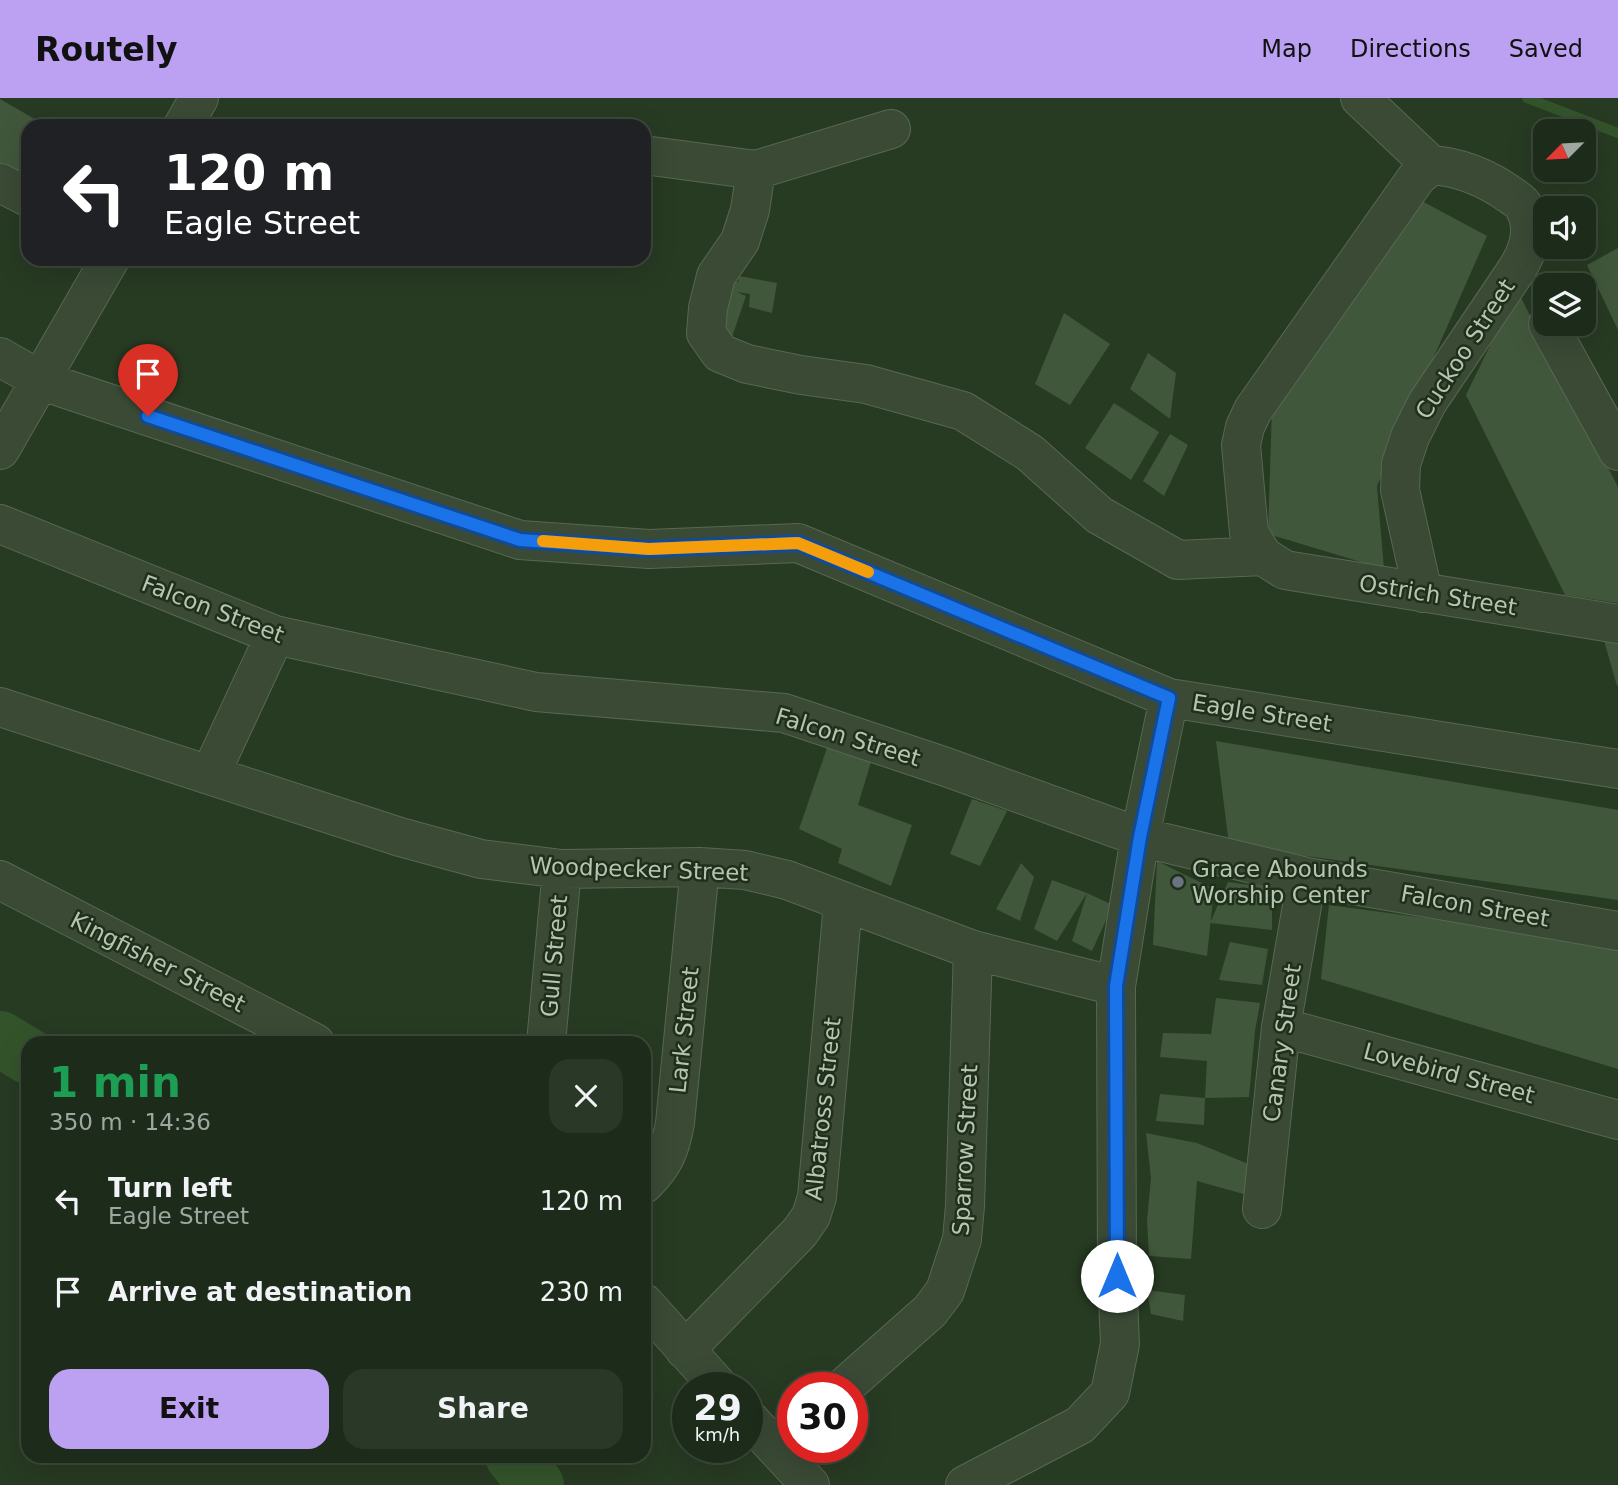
<!DOCTYPE html>
<html lang="en">
<head>
<meta charset="utf-8">
<style>
  body { margin:0; font-family:"DejaVu Sans",sans-serif; background:#2a3827; color:#f1f3f6; height:100vh; display:flex; flex-direction:column; font-size:26px; white-space:nowrap }
  * { box-sizing:border-box; margin:0 }
  p { font-size:23px; color:#a0a7a2 }
  .icon { flex:none; width:38px; height:38px; fill:none; stroke:currentColor; stroke-width:2; stroke-linecap:round; stroke-linejoin:round }
  .map { position:relative; flex:1; overflow:hidden }
  .side { position:absolute; left:21px; top:938px; width:630px; height:427px; display:flex; flex-direction:column; background:#1d2c1a; border-radius:21px; box-shadow:0 7px 28px #0002,0 0 0 2px #3b4839 }
  .side>* { flex:none }
  .top-card { position:absolute; left:21px; top:21px; width:630px; height:147px; border-radius:21px; box-shadow:0 7px 28px #0002,0 0 0 2px #3b4839; background:#202124; color:#fff; overflow:hidden }
  .needle { width:46px; rotate:246deg }
  .fabs { position:absolute; left:1533px; top:21px; display:grid; gap:14px }
  .fabs a { display:grid; place-items:center; width:63px; height:63px; border-radius:14px; background:#1d2c1a; box-shadow:0 7px 28px #0002,0 0 0 2px #3b4839; font-size:35px }
  .speed { position:absolute; left:672px; top:1274px; display:flex; gap:14px; font-size:35px; font-weight:700; text-align:center }
  .speed>* { display:grid; place-content:center; width:91px; height:91px; border-radius:50%; background:#1d2c1a; box-shadow:0 7px 28px #0002,0 0 0 2px #3b4839; line-height:1 }
  .speed small { font-size:18px; font-weight:400 }
  .speed .limit { border:10px solid #d22; background:#fff; color:#111 }
  .pin { position:absolute; display:grid; place-items:center; width:60px; height:60px; color:#fff; margin:-72px -30px; border-radius:50% 50% 50% 0; rotate:-45deg; box-shadow:0 0 7px #0007 }
  .pin .icon { rotate:45deg }
  .me { position:absolute; width:77px; margin:-38px; rotate:0deg; stroke-linejoin:round; filter:drop-shadow(0 0 5px #0008) }
  .turn { display:flex; align-items:center; gap:24px; height:147px; padding:0 28px; font-size:32px }
  .turn .icon { width:91px; height:91px; stroke-width:2.5 }
  .turn b { display:block; font-size:49px; line-height:60px }
  .round { display:grid; place-items:center; flex:none; width:74px; height:74px; border-radius:21px; background:#2a3827 }
  .summary { display:flex; align-items:center; justify-content:space-between; height:119px; padding:0 28px }
  h1 { font-size:42px; font-weight:700; line-height:52px; color:#1e9e55 }
  .button { display:flex; gap:14px; margin-top:auto; padding:14px 28px }
  .button a { flex:1; height:80px; border-radius:21px; background:#bca0f2; color:#111; font-size:28px; font-weight:700; line-height:80px; text-align:center }
  .button a+a { background:#2a3827; color:#f1f3f6 }
  ul { padding:0; list-style:none }
  li { display:flex; align-items:center; gap:21px; height:91px; padding:0 28px }
  li div { flex:1 }
  li b { display:block; font-size:26px }
  li em { font-style:normal }
  header { display:flex; align-items:center; gap:42px; box-sizing:border-box; height:98px; padding:0 35px; background:#bca0f2; color:#111 }
  header strong { font-size:33px }
  nav { display:flex; gap:38px; margin-inline-start:auto; font-size:24px }
  .map>svg:first-child { display:block }
  .lines { fill:none; stroke-linecap:round; stroke-linejoin:round }
  .stream { stroke:#33542b; stroke-width:10 }
  .river { stroke:#33542b; stroke-width:56 }
  .building { fill:#41573b }
  .minor-casing { stroke:#576853; stroke-width:40 }
  .minor { stroke:#3a4a35; stroke-width:38 }
  .route-casing { stroke:#114b97; stroke-width:18 }
  .route { stroke:#1a73e8; stroke-width:12 }
  .slow { stroke:#f59e0b; stroke-width:12 }
  .worship-dot { fill:#6b7280; stroke:#1f2f1b; stroke-width:2.5 }
  .labels { text-anchor:middle; dominant-baseline:central; stroke-width:5; stroke-linejoin:round; paint-order:stroke }
  .street-label { font-size:23px; fill:#b4c6b0; stroke:#1f2f1b }
  .poi-label { font-size:23px; fill:#b4c6b0; stroke:#1f2f1b; text-anchor:start }
</style>
</head>
<body>
<header>
<strong>Routely</strong>
<nav><a>Map</a><a>Directions</a><a>Saved</a></nav>
</header>
<div class="map">
<svg width="1618" height="1387" viewBox="0 0 1618 1387">
  <rect width="100%" height="100%" fill="#273a22"/>
  <g class="lines">
    <path class="stream" d="M 1527,0 L 1618,35"/>
    <path class="river" d="M 0,941 L 28,958
      M 513,1358 L 536,1387"/>
  </g>
  <path class="building" d="M 0,1 L 47,28 L 28,28 L 28,96 L 0,79 Z
    M 1422,103 L 1487,138 L 1377,388 L 1384,471 L 1268,436 L 1272,309 Z
    M 1618,150 L 1618,232 L 1587,167 Z
    M 739,178 L 777,185 L 772,215 L 749,209 L 750,196 L 737,194 L 746,198 L 729,248 L 709,236 L 722,182 L 738,184 Z
    M 1517,192 L 1618,389 L 1618,505 L 1565,497 L 1466,297 Z
    M 1064,215 L 1110,246 L 1070,307 L 1035,286 Z
    M 1148,255 L 1176,275 L 1170,321 L 1130,291 Z
    M 1114,305 L 1159,334 L 1131,382 L 1085,350 Z
    M 1170,336 L 1188,347 L 1164,398 L 1143,383 Z
    M 1603,539 L 1618,544 L 1618,587 L 1617,588 Z
    M 1216,643 L 1618,712 L 1618,802 L 1229,747 Z
    M 828,647 L 871,664 L 858,707 L 912,727 L 891,788 L 838,765 L 842,751 L 799,731 Z
    M 972,701 L 1007,713 L 980,768 L 950,756 Z
    M 1157,763 L 1214,791 L 1207,858 L 1153,847 Z
    M 1021,765 L 1034,779 L 1020,823 L 996,811 Z
    M 1052,782 L 1087,795 L 1113,807 L 1092,853 L 1072,843 L 1087,795 L 1057,843 L 1034,831 Z
    M 1228,784 L 1272,790 L 1272,832 L 1210,825 Z
    M 1329,807 L 1618,846 L 1618,971 L 1321,881 Z
    M 1230,844 L 1268,851 L 1262,887 L 1219,882 Z
    M 1216,900 L 1260,905 L 1255,933 L 1249,999 L 1205,1000 L 1207,963 L 1160,959 L 1163,935 L 1211,936 Z
    M 1160,996 L 1205,1000 L 1204,1027 L 1156,1023 Z
    M 1146,1035 L 1197,1045 L 1251,1067 L 1247,1097 L 1197,1083 L 1191,1161 L 1149,1158 L 1147,1122 L 1151,1080 Z
    M 1147,1192 L 1185,1197 L 1183,1223 L 1151,1216 Z"/>
  <g class="lines">
    <g class="minor-casing">
      <path id="minor" d="M 1360,0 L 1431,67
        M 183,28 L 199,0
        M 644,57 L 756,72 L 750,112 L 740,143 L 716,178 L 708,210 L 706,235 L 720,255 L 747,266 L 801,277 L 866,286 L 963,313 L 1030,355 L 1099,417 L 1178,462 L 1263,458
        M 756,72 L 891,31
        M 0,85 L 28,99
        M 1548,226 L 1618,353
        M 0,259 L 42,283 L 520,442 L 649,451 L 798,445 L 1169,600 L 1618,671
        M 0,352 L 110,161
        M 0,426 L 275,537 L 536,594 L 784,615 L 946,669 L 1140,739 L 1307,779 L 1618,833
        M 1423,495 L 1400,392 L 1401,366 L 1410,339 L 1427,305 L 1517,171 C 1529,152 1536,130 1524,109 C 1522,104 1516,101 1512,98 C 1487,80 1462,69 1431,67 L 1417,79 L 1253,312 L 1245,329 L 1241,347 L 1249,435 L 1263,458 L 1285,472 L 1618,526
        M 0,609 L 400,739 L 481,761 L 562,771 L 700,769 L 745,772 L 787,782 L 973,852 L 1116,888
        M 210,677 L 275,537
        M 0,782 L 315,945
        M 1281,929 L 1618,1022
        M 546,945 L 562,771
        M 644,1086 C 664,1066 670,1053 675,1025 L 700,769
        M 1262,1111 L 1281,929 L 1307,779
        M 644,1205 L 720,1290
        M 685,1252 L 800,1134 L 811,1118 L 817,1099 L 843,805
        M 843,1290 L 930,1213 L 945,1193 L 962,1141 L 965,1108 L 973,852
        M 747,1319 L 810,1387
        M 965,1387 L 1080,1327 L 1110,1295 L 1120,1246 L 1117,1178 L 1116,888 L 1140,739 L 1169,600"/>
    </g>
    <use href="#minor" class="minor"/>
  </g>
  <g class="lines">
    <g class="route-casing">
      <path id="route" d="M 148,318 L 520,442 L 649,451 L 798,445 L 1169,600 L 1140,739 L 1116,888 L 1117,1178"/>
    </g>
    <use href="#route" class="route"/>
    <path class="slow" d="M 543,443 L 649,451 L 798,445 L 868,474"/>
  </g>
  <circle class="worship-dot" cx="1178" cy="784" r="7"/>
  <g class="labels">
    <g class="street-label">
      <text transform="translate(1465 251) rotate(-57)">Cuckoo Street</text>
      <text transform="translate(1438 497) rotate(9)">Ostrich Street</text>
      <text transform="translate(213 511) rotate(21)">Falcon Street</text>
      <text transform="translate(1262 615) rotate(9)">Eagle Street</text>
      <text transform="translate(848 639) rotate(17)">Falcon Street</text>
      <text transform="translate(639 771) rotate(2)">Woodpecker Street</text>
      <text transform="translate(1475 808) rotate(10)">Falcon Street</text>
      <text transform="translate(554 858) rotate(-85)">Gull Street</text>
      <text transform="translate(158 864) rotate(27)">Kingfisher Street</text>
      <text transform="translate(684 932) rotate(-84)">Lark Street</text>
      <text transform="translate(1282 945) rotate(-82)">Canary Street</text>
      <text transform="translate(1449 975) rotate(15)">Lovebird Street</text>
      <text transform="translate(823 1011) rotate(-84)">Albatross Street</text>
      <text transform="translate(965 1052) rotate(-87)">Sparrow Street</text>
    </g>
    <g class="poi-label">
      <text x="1192" y="771">Grace Abounds<tspan x="1192" dy="26">Worship Center</tspan></text>
    </g>
  </g>
</svg>
<div class="fabs">
<a><svg class="needle" viewBox="-14 -14 28 28"><path d="M0-13l5 13h-10z" fill="#e53935"/><path d="M0 13l5-13h-10z" fill="#a0a7a2"/></svg></a>
<a><svg class="icon" aria-label="sound" viewBox="0 0 24 24"><path d="M4 9h4l5-4v14l-5-4H4zM17 9q2 3 0 6"/></svg></a>
<a><svg class="icon" aria-label="layers" viewBox="0 0 24 24"><path d="M12 4l9 5-9 5-9-5zM3 14l9 5 9-5"/></svg></a>
</div>
<div class="speed"><div>29<small>km/h</small></div><div class="limit">30</div></div>
<div class="pin" style="left:148px;top:318px;background:#d93025"><svg class="icon" aria-label="arrive" viewBox="0 0 24 24"><path d="M6 21V4h12l-3 4 3 4H6"/></svg></div>
<svg class="me" style="left:1117px;top:1178px" viewBox="-20 -20 40 40"><circle r="19" fill="#fff"/><path d="M0-13L10 11 0 6-10 11z" fill="#1a73e8"/></svg>
<div class="top-card">
<div class="turn"><svg class="icon" aria-label="left" viewBox="0 0 24 24"><path d="M17 20v-9H6M10 6l-5 5 5 5"/></svg><div><b>120 m</b>Eagle Street</div></div>
</div>
<section class="side">
<div class="summary"><div><h1>1 min</h1><p>350 m · 14:36</p></div><a class="round"><svg class="icon" aria-label="close" viewBox="0 0 24 24"><path d="M6 6l12 12M18 6L6 18"/></svg></a></div>
<ul>
<li><svg class="icon" aria-label="left" viewBox="0 0 24 24"><path d="M17 20v-9H6M10 6l-5 5 5 5"/></svg><div><b>Turn left</b><p>Eagle Street</p></div><em>120 m</em></li>
<li><svg class="icon" aria-label="arrive" viewBox="0 0 24 24"><path d="M6 21V4h12l-3 4 3 4H6"/></svg><div><b>Arrive at destination</b></div><em>230 m</em></li>
</ul>
<div class="button"><a>Exit</a><a>Share</a></div>
</section>
</div>
</body>
</html>
